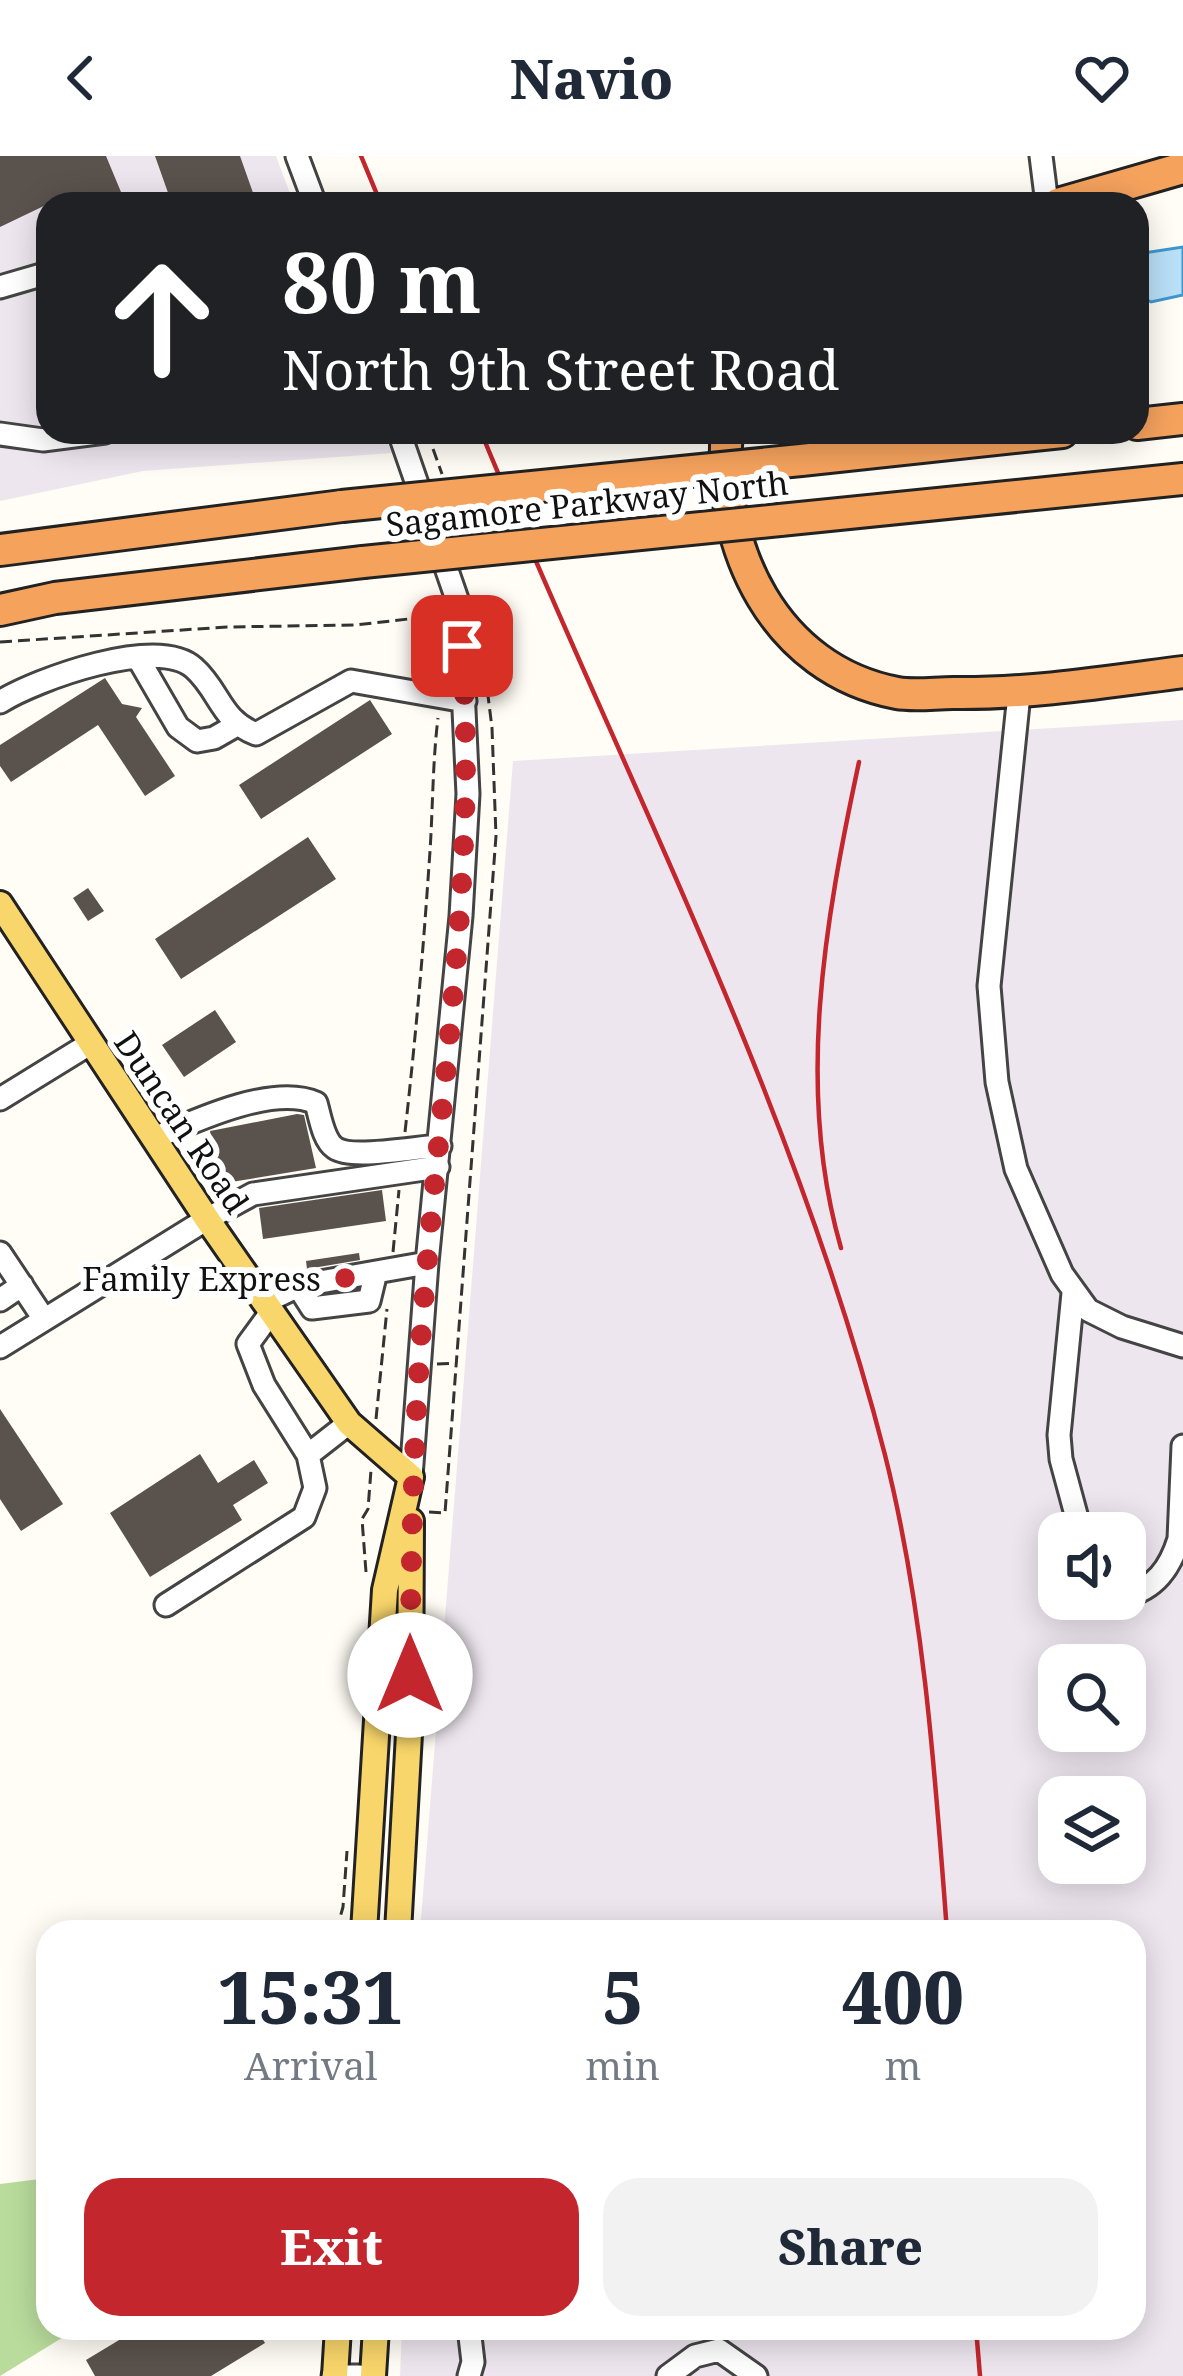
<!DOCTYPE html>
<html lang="en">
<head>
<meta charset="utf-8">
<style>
  body { margin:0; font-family:"Noto Serif",serif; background:#f2f2f3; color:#1f2937; height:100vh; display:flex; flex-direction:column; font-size:45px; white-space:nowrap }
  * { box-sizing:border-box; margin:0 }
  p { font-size:39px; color:#747a83 }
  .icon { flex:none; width:66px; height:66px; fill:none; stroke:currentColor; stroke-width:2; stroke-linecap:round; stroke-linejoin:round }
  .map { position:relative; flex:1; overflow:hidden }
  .side { position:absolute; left:36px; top:1764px; width:1110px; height:420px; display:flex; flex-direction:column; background:#fff; border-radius:36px; box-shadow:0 6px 30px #0003 }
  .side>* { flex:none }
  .guide { position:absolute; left:36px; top:36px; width:1113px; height:252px; border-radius:36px; box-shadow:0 6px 30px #0003; background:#202124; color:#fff; overflow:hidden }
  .tools { position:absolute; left:1038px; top:1356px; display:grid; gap:24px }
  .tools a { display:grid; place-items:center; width:108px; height:108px; border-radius:24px; background:#fff; box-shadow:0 6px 30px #0003; font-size:60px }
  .pin { position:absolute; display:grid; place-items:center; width:102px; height:102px; color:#fff; margin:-51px; border-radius:24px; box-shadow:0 6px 18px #0006 }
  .me { position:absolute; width:132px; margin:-66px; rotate:0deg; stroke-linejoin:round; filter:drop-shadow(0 0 9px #0008) }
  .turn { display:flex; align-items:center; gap:42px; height:252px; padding:0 48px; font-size:54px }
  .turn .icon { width:156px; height:156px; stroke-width:2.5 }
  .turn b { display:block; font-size:84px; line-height:102px }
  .eta { display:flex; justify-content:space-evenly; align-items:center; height:204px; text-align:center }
  .eta b { font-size:72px; font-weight:800; line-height:84px }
  .button { display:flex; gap:24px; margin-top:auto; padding:24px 48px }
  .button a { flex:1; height:138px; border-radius:36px; background:#c4262e; color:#fff; font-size:48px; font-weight:800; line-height:138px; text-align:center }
  .button a+a { background:#f2f2f3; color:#1f2937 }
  header { display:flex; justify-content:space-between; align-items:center; height:156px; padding:0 48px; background:#fff; font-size:54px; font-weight:800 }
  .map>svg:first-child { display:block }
  .industrial { fill:#eee6ef; fill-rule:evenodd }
  .forest { fill:#b9dc9c }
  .water { fill:#b9e0f7; stroke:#3f96cf; stroke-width:3 }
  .building { fill:#5a524d }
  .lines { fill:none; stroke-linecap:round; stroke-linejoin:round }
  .minor-casing { stroke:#444; stroke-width:27 }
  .major-casing { stroke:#222; stroke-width:30 }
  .highway-casing { stroke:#222; stroke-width:36 }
  .path { stroke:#333; stroke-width:3; stroke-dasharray:12 6; stroke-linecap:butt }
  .minor { stroke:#fff; stroke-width:21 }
  .major { stroke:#f9d66b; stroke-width:24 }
  .highway { stroke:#f5a25d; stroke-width:30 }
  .rail { stroke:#c4262e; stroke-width:4.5 }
  .highway-bridge-casing { stroke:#222; stroke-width:36; stroke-linecap:butt }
  .highway-bridge { stroke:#f5a25d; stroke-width:30 }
  .route { stroke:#c4262e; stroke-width:21; stroke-dasharray:0 37.8 }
  .poi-dot { fill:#c4262e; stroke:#fff; stroke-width:4.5 }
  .labels { text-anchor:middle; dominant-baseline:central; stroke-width:12; stroke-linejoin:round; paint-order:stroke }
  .street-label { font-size:33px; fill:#111; stroke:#fff }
  .poi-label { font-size:33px; fill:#111; stroke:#fff; text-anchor:end }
</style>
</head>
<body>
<header><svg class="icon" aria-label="back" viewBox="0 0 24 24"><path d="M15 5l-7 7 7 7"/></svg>Navio<svg class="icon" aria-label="heart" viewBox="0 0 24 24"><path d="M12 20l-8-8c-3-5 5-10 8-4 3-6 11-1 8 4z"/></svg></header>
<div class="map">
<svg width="1183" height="2220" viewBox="0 0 1183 2220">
  <rect width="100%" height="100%" fill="#fffdf5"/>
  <path class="industrial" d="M 0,0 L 276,0 L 294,48 L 48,48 L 48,276 L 383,276 L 392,297 L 143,315 L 0,345 Z
    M 1183,564 L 1183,2220 L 400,2220 L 402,2172 L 1134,2172 L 1134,1776 L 420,1776 L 513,605 ZM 1059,1377 L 1125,1377 L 1125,1443 L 1059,1443 ZM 1059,1509 L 1125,1509 L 1125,1575 L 1059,1575 ZM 1059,1641 L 1125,1641 L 1125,1707 L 1059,1707 Z"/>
  <path class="forest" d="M 48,2022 L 48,2172 L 78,2172 L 0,2220 L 0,2028 Z"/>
  <path class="water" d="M 1183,91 L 1183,139 L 1151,146 L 1137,138 L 1137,98 Z"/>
  <path class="building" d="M 0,0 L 106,0 L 126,48 L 48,48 L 0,71 Z
    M 155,0 L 240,0 L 257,48 L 172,48 Z
    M 105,522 L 122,548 L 142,552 L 136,561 L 175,620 L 145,640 L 98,569 L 11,626 L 0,610 L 0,589 Z
    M 370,544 L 392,578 L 261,663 L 239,629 Z
    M 308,681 L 336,723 L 181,823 L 155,783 Z
    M 88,732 L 104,755 L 88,765 L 73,742 Z
    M 215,854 L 236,886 L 184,921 L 162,889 Z
    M 297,958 L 304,959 L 316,1012 L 219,1028 L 210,975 Z
    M 382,1034 L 386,1065 L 263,1083 L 259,1052 Z
    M 359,1097 L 360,1104 L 307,1113 L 306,1105 Z
    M 0,1253 L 63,1348 L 21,1375 L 0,1343 Z
    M 200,1298 L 218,1327 L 254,1304 L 268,1327 L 233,1349 L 242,1364 L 150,1421 L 110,1357 Z
    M 139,2172 L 256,2172 L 265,2187 L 211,2220 L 95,2220 L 86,2204 Z"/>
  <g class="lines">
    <g class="minor-casing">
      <path id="minor" d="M 297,0 L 315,48
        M 1041,0 L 1047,48
        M 0,131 L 48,117
        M 399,276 L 459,449 L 468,638 L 461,760 L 427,1107 L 411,1321
        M 0,278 L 43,284 L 105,276
        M 138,502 L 178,571 L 197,585 L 214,582 L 235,570
        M 1019,538 L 989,830 L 997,926 L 1016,1013 L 1062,1118 L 1088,1154 L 1122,1171 L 1183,1190
        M 0,546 C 37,523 158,479 194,512 C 220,535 220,564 256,578 L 351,525 L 465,545
        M 0,943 L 91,887
        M 155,982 C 196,964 274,928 316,947 C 320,960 323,984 335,992 C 352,1004 417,991 440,990
        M 0,1097 L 44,1163
        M 298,1130 L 376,1116
        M 1073,1137 L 1059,1279 L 1061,1303 L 1081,1377
        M 0,1144 L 22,1129
        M 265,1146 L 298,1130 L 312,1152 L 369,1145 L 376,1116 L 427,1107
        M 272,1155 L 248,1188 L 264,1229 L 308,1299
        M 0,1191 L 207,1063 L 253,1038 L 438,1011
        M 1125,1440 C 1155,1433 1170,1412 1179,1383 L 1183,1290
        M 166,1449 L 304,1361 L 315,1332 L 308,1299 L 349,1267
        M 333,2220 L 360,2220
        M 469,2220 L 473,2206 L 469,2172
        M 668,2220 L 695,2200 L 719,2194 L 756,2220"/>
    </g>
    <g class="major-casing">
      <path id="major" d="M 0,748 L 207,1063 L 349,1267 L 411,1321
        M 364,1776 L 385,1434 L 411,1321
        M 398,1776 L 410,1560 L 411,1365
        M 335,2220 L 338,2172
        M 373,2220 L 376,2172"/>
    </g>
    <g class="highway-casing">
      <path id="highway" d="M 1058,48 L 1183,12
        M 1137,268 L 1183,263
        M 727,276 C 716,391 775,514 897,537 C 914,540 935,537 953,537 C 1031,538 1106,526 1183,516
        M 801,304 L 1062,276
        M 780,364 L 1183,323
        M 0,394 L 342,350
        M 0,454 L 55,442 L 363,406"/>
    </g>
    <path class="path" d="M 427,276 L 442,318
      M 435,442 L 439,522
      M 0,486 L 227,471 L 355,469 L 435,460
      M 405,976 C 415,887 423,799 429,709 C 433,660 432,611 438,562
      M 393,1096 L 399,1034
      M 437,1208 L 457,1207
      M 376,1263 L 387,1153
      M 429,1356 L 445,1357 L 496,680 L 492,572 L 482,491
      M 366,1416 L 362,1363 L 368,1353 L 371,1314
      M 336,1776 L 343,1751 L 347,1695"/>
    <use href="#minor" class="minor"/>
    <use href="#major" class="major"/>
    <use href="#highway" class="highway"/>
    <path class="rail" d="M 361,0 L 381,48
      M 481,276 C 620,614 794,942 885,1299 C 924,1454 935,1617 947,1776
      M 841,1092 C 795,933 825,765 859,606
      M 976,2172 L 980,2220"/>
    <g class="highway-bridge-casing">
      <path id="highway-bridge" d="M 342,350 L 801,304
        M 363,406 L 780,364"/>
    </g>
    <use href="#highway-bridge" class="highway-bridge"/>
  </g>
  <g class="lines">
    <path class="route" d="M 410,1519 C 411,1382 414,1245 427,1109 C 445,902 476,698 462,490"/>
  </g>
  <circle class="poi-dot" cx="345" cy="1122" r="12"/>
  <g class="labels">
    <g class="street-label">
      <text transform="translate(587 347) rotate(-6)">Sagamore Parkway North</text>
      <text transform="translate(182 966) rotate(56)">Duncan Road</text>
    </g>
    <g class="poi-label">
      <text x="321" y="1122">Family Express</text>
    </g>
  </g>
</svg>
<div class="tools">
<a><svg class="icon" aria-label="sound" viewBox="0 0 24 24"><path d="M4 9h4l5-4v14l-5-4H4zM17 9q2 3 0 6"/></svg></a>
<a><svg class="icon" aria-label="search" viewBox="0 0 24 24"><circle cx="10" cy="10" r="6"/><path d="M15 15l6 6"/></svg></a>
<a><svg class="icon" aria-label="layers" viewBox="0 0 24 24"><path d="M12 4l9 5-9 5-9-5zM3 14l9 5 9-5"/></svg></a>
</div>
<div class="pin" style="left:462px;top:490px;background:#d93025"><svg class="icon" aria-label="arrive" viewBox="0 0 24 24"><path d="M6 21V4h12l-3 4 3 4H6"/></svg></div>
<svg class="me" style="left:410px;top:1519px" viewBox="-20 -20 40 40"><circle r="19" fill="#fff"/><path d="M0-13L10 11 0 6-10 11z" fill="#c4262e"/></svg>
<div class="guide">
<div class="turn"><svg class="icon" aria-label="ahead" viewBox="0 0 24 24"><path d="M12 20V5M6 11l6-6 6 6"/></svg><div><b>80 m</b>North 9th Street Road</div></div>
</div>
<section class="side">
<div class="eta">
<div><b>15:31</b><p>Arrival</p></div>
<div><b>5</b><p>min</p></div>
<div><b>400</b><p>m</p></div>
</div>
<div class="button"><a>Exit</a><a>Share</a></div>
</section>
</div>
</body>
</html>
